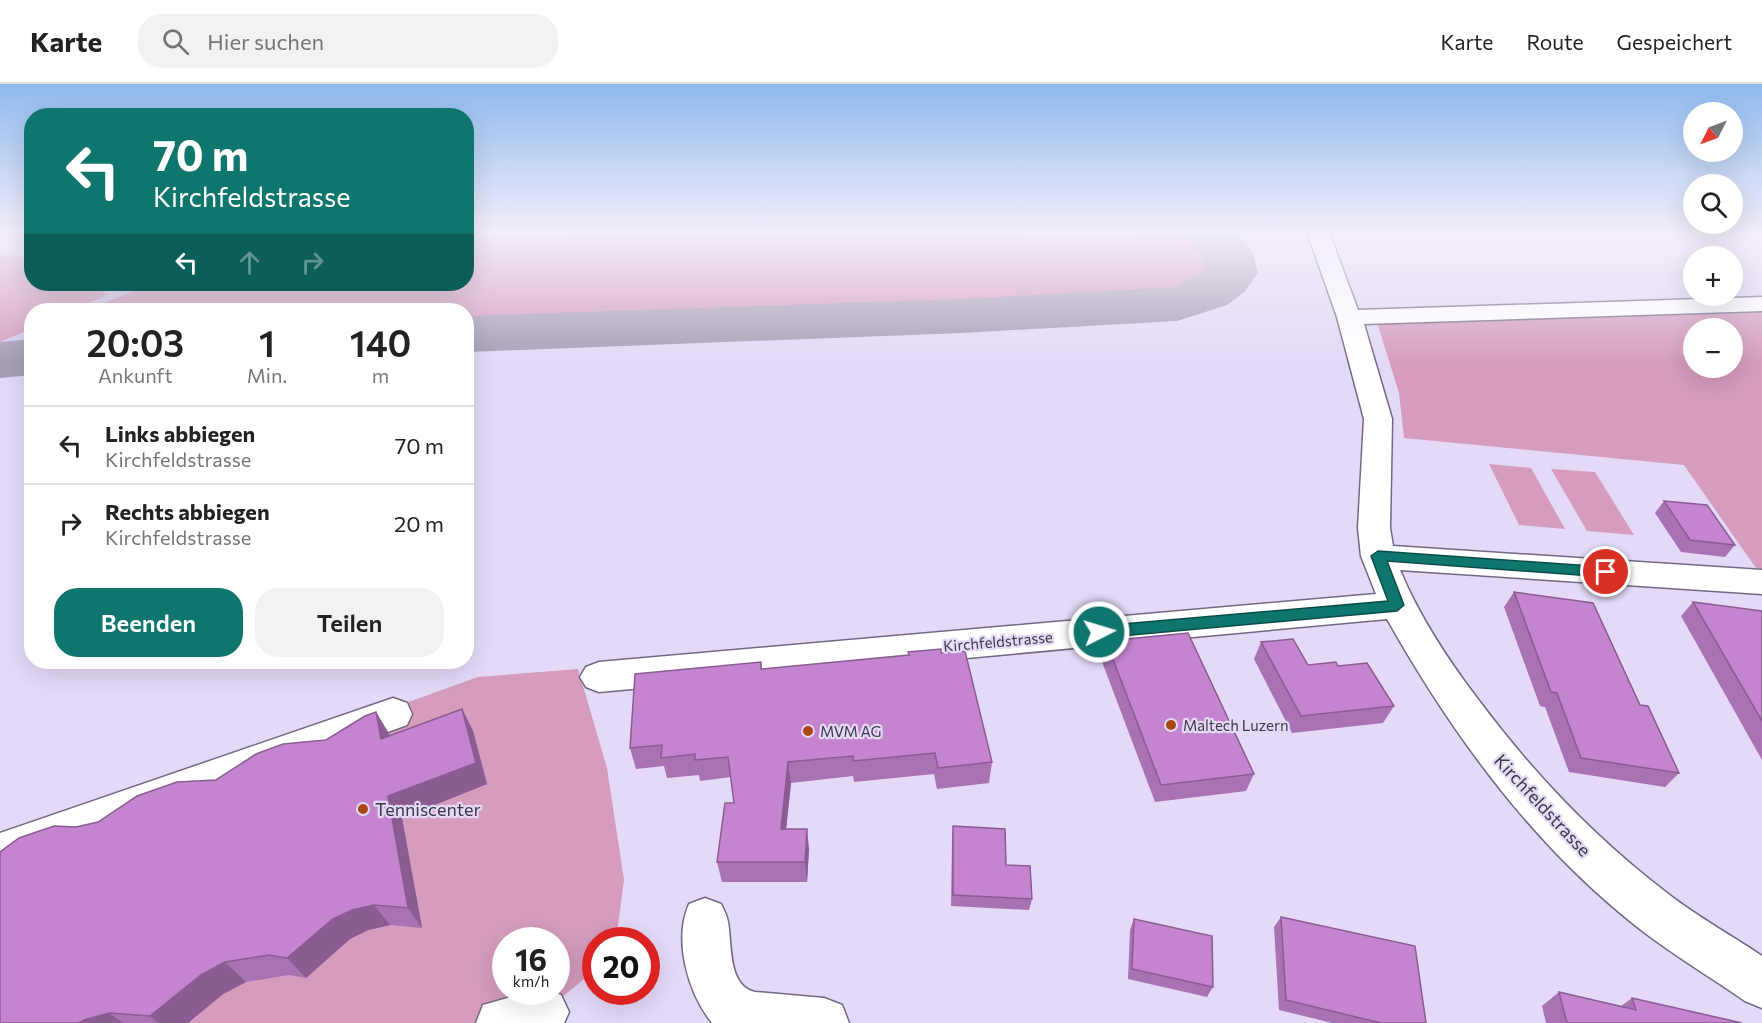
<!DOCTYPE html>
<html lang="de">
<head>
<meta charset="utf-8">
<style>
  body { margin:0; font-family:Commissioner,sans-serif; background:#f2f2f2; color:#222; height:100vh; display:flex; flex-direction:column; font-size:22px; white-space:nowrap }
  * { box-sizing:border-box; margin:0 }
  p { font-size:20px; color:#767676 }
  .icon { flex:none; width:33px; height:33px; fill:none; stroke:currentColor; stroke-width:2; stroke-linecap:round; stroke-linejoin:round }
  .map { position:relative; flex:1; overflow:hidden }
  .panel { position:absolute; left:24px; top:219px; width:450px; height:366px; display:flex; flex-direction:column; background:#fff; border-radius:24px; box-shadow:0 6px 24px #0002 }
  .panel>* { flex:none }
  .hud { position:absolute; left:24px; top:24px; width:450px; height:183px; border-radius:24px; box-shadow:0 6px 24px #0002; background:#0f766e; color:#fff; overflow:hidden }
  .needle { width:39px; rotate:228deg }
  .buttons { position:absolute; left:1683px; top:18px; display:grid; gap:12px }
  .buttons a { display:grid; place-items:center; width:60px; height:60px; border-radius:50%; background:#fff; box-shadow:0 6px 24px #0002; font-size:30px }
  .speed { position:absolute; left:492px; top:843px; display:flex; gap:12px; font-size:30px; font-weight:700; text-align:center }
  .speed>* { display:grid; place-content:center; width:78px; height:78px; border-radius:50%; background:#fff; box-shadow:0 6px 24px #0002; line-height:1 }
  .speed small { font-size:15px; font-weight:400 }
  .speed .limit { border:9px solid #d22; background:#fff; color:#111 }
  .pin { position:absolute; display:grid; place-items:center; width:51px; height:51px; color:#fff; margin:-26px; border:3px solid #fff; border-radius:50%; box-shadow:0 2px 6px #0007 }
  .me { position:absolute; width:66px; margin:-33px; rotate:85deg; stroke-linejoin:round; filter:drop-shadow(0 0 4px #0008) }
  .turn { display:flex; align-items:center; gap:21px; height:126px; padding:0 30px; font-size:27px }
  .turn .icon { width:78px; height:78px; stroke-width:2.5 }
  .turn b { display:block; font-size:42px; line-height:51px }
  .lanes { display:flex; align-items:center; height:57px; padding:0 30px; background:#0003; justify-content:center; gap:30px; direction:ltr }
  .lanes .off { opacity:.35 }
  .eta { display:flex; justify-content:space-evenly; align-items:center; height:102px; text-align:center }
  .eta b { font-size:36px; font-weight:600; line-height:42px }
  .cta { display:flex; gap:12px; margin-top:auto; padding:12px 30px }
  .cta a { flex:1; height:69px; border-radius:24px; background:#0f766e; color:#fff; font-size:24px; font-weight:600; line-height:69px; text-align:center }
  .cta a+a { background:#f2f2f2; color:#222 }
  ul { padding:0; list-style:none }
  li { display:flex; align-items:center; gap:18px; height:78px; padding:0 30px; border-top:2px solid #e0e0e0 }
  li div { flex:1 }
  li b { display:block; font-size:22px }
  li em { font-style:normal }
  header { display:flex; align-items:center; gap:36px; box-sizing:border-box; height:84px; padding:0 30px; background:#fff; border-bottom:2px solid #e0e0e0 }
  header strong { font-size:28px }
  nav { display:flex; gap:33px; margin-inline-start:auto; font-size:21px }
  .search { width:420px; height:54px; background:#f2f2f2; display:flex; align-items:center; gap:15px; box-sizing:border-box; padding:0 21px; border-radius:24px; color:#767676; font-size:22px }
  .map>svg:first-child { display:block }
  .built { fill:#daccf2 }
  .green { fill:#d59cbe; fill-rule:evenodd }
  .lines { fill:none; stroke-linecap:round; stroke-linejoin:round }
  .taxiway { fill:#a69eb5; fill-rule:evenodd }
  .minor-casing { stroke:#736984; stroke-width:3 }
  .minor { fill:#fff; fill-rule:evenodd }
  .wall { fill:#a972b3 }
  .shaded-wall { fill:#8a5c92 }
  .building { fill:#c584d0; stroke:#8a5c92; stroke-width:1.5 }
  .route { fill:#0f766e; stroke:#0a4d48; stroke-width:1.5 }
  .poi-dot { fill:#ab4714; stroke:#e4d9f7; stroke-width:2 }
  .labels { text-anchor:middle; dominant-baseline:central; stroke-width:4.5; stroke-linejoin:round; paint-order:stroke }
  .street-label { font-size:15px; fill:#3e3a46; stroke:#e4d9f7 }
  .poi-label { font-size:15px; fill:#3e3a46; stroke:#e4d9f7; text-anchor:start }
  .near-street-label { font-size:18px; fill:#3e3a46; stroke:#e4d9f7 }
  .near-poi-label { font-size:18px; fill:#3e3a46; stroke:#e4d9f7; text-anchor:start }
</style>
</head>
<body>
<header>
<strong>Karte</strong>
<div class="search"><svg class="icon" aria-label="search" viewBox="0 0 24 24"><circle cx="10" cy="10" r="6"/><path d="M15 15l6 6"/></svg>Hier suchen</div>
<nav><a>Karte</a><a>Route</a><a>Gespeichert</a></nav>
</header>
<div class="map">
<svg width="1762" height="939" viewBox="0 0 1762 939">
  <rect width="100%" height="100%" fill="#e4d9f7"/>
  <path class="built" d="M 0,148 L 31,148 L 32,200 L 466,200 L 467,148 L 1236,148 L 1251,171 L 1252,194 L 1246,207 L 1232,218 L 1204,227 L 1169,233 L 1123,232 L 467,259 L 466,226 L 32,226 L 31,280 L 0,283 Z"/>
  <path class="green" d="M 667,148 L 1011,148 L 1036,155 L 1182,150 C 1218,167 1220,196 1180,210 C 1165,215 1149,215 1133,215 L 467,241 L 466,226 L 88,226 L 149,200 L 466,200 L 467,155 Z
    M 0,171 L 31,173 L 32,200 L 110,200 L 103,209 L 109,210 L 73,226 L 32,226 L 31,245 L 0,258 Z
    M 1762,222 L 1762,487 L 1758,487 L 1684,381 L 1404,354 L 1399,309 L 1377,238 ZM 1694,244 L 1732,244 L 1732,284 L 1694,284 Z
    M 1489,380 L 1531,384 L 1565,445 L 1519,441 Z
    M 1551,385 L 1595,388 L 1634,451 L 1587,447 Z
    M 578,585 L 607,684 L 624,796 L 616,856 L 596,856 L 595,886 L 544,928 L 501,939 L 0,939 L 0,765 L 478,593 ZM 506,856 L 556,856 L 556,908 L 506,908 Z"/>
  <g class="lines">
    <path class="taxiway" d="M 1184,148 L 1237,148 L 1253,169 L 1258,189 L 1245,207 L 1227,221 L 1177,237 L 962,249 L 466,268 L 466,232 L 962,215 L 1175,203 L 1204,187 L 1201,171 Z
      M 32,255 L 32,291 L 0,294 L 0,258 Z"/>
    <g class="minor-casing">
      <path id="minor" d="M 1307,148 L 1329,148 L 1358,226 L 1762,213 L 1762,227 L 1364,240 L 1392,335 L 1390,444 L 1393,462 L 1762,486 L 1762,510 L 1400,486 C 1420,534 1448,576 1480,618 C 1534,690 1595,754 1667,809 C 1696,832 1731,851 1762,872 L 1762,924 L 1745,917 C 1709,892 1670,869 1636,842 C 1531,759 1452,650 1387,535 L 599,608 L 586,603 L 580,593 L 586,583 L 599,578 L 1376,510 L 1361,472 L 1358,444 L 1364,335 L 1337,233 Z
        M 393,614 L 407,619 L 412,630 L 407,641 L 0,789 L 0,749 Z
        M 705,814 L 721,820 C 724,826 727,832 728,838 C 732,858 727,902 755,908 L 824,914 L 842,921 L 849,939 L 712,939 C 688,909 673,856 689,820 Z
        M 528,908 L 554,908 L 561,911 L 569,928 L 564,939 L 476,939 L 483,921 Z"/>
    </g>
    <use href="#minor" class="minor"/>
  </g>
  <path class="wall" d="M 1664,417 L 1735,461 L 1725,473 L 1681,468 L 1655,429 Z
    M 1514,508 L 1640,621 L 1679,689 L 1665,703 L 1569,688 L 1545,623 L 1540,622 L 1504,523 Z
    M 1693,518 L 1762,527 L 1762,676 L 1681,532 Z
    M 1106,557 L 1254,690 L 1246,707 L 1155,718 L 1101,575 Z
    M 1261,558 L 1308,581 L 1338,582 L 1394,622 L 1383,639 L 1292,649 L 1254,575 Z
    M 908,568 L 941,569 L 992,678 L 989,699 L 937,705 L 934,690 L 854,698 L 853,692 L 791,699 L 786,745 L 809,765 L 807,798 L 722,798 L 717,778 L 734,719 L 731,693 L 700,697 L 699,691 L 667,694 L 664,682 L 636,685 L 630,664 L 761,578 L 762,585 L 908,571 Z
    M 462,625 L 473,647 L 487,700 L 402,734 L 422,844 L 390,841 L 368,846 L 350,855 L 306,894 L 289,891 L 246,898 L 223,910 L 188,939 L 0,939 L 76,743 L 98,738 L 326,656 L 376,628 L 390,651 Z
    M 953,742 L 1006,781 L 1032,815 L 1029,826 L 951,822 L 952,754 Z
    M 1281,833 L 1426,939 L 1332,939 L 1279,926 L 1274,843 Z
    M 1134,835 L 1213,903 L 1207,913 L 1128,895 L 1130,846 Z
    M 1559,908 L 1621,922 L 1632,914 L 1742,939 L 1546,939 L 1542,922 Z"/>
  <path class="shaded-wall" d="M 462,625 L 473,647 L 487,700 L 402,734 L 422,844 L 408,824 L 388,712 Z
    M 376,628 L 389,650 L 394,677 L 381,655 Z
    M 788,678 L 791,699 L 784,765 L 781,745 Z
    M 807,745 L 809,765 L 807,798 L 805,778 Z
    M 374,821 L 390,841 L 368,846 L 350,855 L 306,894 L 287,874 L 333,835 L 352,826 Z
    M 225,878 L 246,898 L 223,910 L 188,939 L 158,939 L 150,932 L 201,891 Z
    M 109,929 L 123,939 L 79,939 L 84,936 Z"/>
  <path class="building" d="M 1664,417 L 1707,421 L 1735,461 L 1690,456 Z
    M 1514,508 L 1593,519 L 1640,621 L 1648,622 L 1679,689 L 1581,674 L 1557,609 L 1551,608 Z
    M 1693,518 L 1762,527 L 1762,637 Z
    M 1188,549 L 1254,690 L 1161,701 L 1106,557 Z
    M 1293,555 L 1308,581 L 1336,578 L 1338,582 L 1367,579 L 1394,622 L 1301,632 L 1261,558 Z
    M 941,565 L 941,569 L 965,567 L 992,678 L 938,684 L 935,669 L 853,677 L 853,672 L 788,678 L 781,745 L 807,745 L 805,778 L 717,778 L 725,719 L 734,719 L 728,673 L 695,676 L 695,670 L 661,674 L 662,661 L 630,664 L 635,590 L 761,578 L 761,585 L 909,571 L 908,568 Z
    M 462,625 L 476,679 L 388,712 L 408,824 L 374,821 L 352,826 L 333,835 L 287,874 L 269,871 L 225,878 L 201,891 L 150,932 L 109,929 L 84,936 L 79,939 L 0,939 L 0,768 L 19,754 L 54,742 L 76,743 L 98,738 L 137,712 L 177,698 L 216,696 L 256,670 L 283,660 L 326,656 L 365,632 L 376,628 L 381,655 Z
    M 953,742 L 1005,745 L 1006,781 L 1030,782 L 1032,815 L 953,811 Z
    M 1281,833 L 1415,862 L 1426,939 L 1381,939 L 1286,916 Z
    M 1134,835 L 1212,852 L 1213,903 L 1132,885 Z
    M 1559,908 L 1636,926 L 1632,914 L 1742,939 L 1567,939 Z"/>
  <linearGradient id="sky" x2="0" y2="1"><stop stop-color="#8dbaed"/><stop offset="0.53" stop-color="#f3eefb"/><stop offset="1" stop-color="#f3eefb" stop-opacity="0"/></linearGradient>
  <rect width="1762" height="280" fill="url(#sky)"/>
  <path class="route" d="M 1378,467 L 1606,483 L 1613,488 L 1606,493 L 1387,477 L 1404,521 L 1397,527 L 1099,554 L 1091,548 L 1099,542 L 1388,517 L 1371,472 Z"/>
  <g class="poi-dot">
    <circle cx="1171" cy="641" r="6"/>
    <circle cx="808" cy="647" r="6"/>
    <circle cx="363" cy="725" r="6"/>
  </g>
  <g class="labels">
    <g class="street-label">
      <text transform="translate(998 557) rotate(-5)">Kirchfeldstrasse</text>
    </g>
    <g class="poi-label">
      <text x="1183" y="641">Maltech Luzern</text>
      <text x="820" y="647">MVM AG</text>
    </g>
    <g class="near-street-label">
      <text transform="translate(1543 721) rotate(47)">Kirchfeldstrasse</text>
    </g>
    <g class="near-poi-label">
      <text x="375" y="725">Tenniscenter</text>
    </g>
  </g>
</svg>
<div class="buttons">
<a><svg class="needle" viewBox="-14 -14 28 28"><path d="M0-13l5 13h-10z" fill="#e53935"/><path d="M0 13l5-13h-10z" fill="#767676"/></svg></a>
<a><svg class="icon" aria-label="search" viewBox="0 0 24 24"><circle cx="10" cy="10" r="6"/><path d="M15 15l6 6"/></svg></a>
<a>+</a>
<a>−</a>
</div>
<div class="speed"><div>16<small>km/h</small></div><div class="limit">20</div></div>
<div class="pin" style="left:1606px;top:488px;background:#d93025"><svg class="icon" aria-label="arrive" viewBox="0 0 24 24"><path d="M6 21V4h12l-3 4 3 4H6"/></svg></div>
<svg class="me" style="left:1099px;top:548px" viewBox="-20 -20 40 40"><circle r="17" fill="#0f766e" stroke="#fff" stroke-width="3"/><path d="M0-11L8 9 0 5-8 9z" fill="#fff"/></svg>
<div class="hud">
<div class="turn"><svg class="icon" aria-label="left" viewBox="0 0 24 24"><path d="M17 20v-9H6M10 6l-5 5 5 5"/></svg><div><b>70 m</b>Kirchfeldstrasse</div></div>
<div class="lanes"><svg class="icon" aria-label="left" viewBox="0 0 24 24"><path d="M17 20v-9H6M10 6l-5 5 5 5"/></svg><svg class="icon off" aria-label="ahead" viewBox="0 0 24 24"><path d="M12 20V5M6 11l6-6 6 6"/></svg><svg class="icon off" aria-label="right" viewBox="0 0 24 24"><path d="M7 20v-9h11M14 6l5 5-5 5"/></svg></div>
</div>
<section class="panel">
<div class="eta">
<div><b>20:03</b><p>Ankunft</p></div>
<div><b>1</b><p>Min.</p></div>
<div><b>140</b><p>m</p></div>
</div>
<ul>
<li><svg class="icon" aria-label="left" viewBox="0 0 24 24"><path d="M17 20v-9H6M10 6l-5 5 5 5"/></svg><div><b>Links abbiegen</b><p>Kirchfeldstrasse</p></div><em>70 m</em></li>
<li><svg class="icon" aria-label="right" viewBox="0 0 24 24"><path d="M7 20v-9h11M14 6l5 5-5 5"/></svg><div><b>Rechts abbiegen</b><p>Kirchfeldstrasse</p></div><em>20 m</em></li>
</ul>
<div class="cta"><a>Beenden</a><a>Teilen</a></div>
</section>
</div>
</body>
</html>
